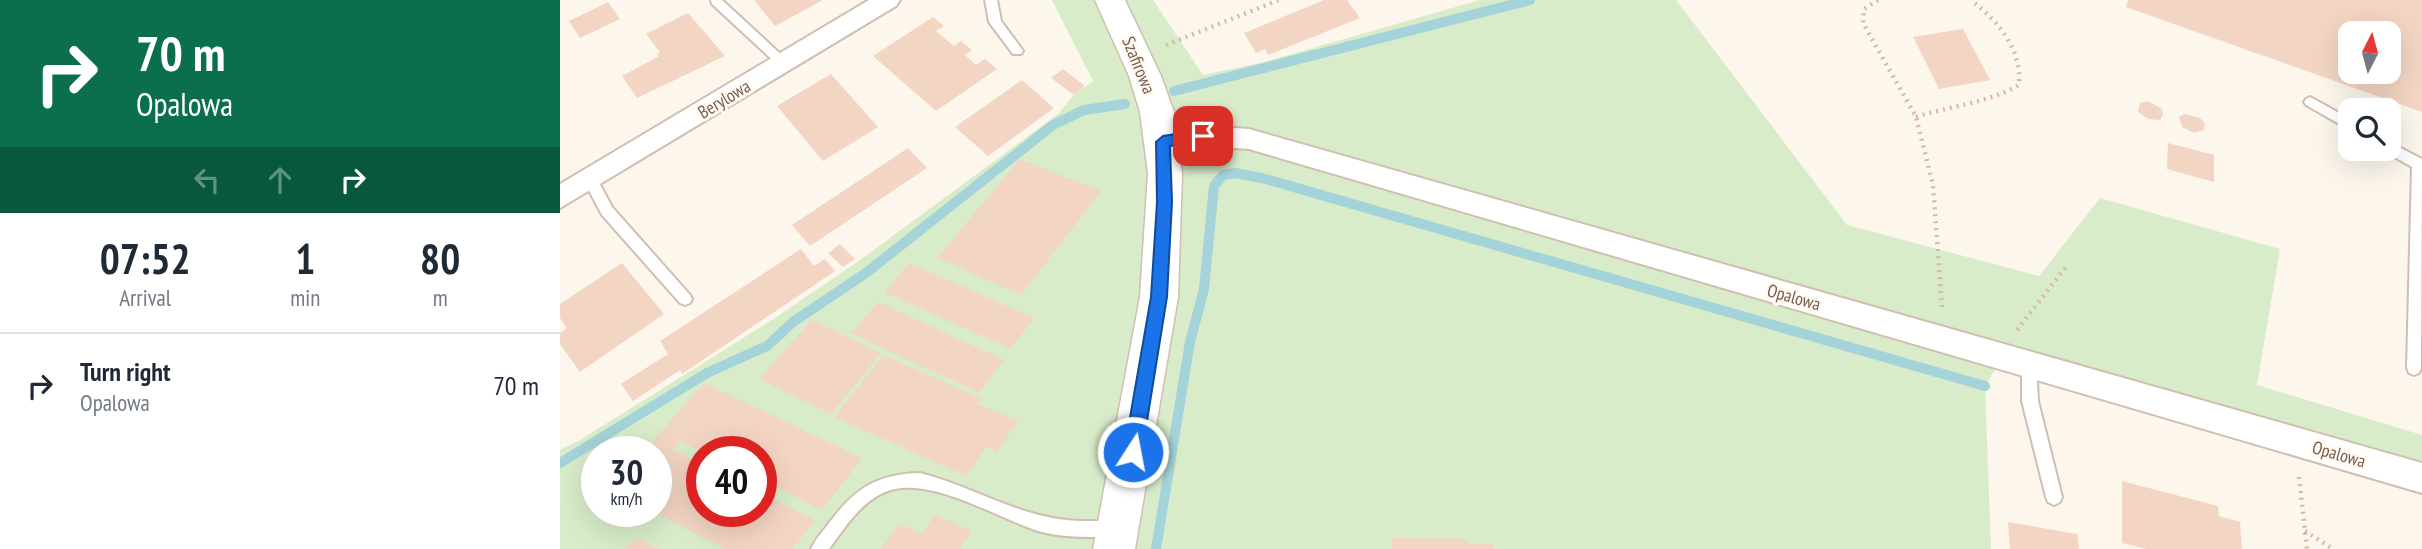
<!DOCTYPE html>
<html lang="en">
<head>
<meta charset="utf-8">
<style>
  body { margin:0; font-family:"PT Sans Narrow",sans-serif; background:#f2f2f3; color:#1f2937; height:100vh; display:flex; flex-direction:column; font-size:26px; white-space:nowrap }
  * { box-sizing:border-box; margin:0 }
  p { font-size:23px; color:#747a83 }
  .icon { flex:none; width:38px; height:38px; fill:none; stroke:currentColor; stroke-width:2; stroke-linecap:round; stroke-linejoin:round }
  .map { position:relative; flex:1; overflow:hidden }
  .side { display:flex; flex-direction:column; background:#fff; width:560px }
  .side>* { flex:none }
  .hud { background:#0b6e4f; color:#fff; overflow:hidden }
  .needle { width:46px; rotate:6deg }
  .tools { position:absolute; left:1778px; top:21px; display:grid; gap:14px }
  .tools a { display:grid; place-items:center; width:63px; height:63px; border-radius:14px; background:#fff; box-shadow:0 7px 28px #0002; font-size:35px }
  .speed { position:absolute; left:21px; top:436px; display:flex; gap:14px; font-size:35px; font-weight:700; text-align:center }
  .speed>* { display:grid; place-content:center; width:91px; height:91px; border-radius:50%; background:#fff; box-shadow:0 7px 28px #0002; line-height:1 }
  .speed small { font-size:18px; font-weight:400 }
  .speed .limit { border:10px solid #d22; background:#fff; color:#111 }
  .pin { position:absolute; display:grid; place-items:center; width:60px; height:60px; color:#fff; margin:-30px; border-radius:14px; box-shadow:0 4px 10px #0006 }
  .me { position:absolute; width:77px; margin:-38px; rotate:11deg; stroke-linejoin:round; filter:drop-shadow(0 0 5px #0008) }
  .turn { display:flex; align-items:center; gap:24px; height:147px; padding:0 21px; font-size:32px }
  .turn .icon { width:91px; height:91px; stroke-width:2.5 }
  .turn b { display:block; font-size:49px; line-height:60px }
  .lanes { display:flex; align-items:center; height:66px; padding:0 21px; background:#0003; justify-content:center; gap:35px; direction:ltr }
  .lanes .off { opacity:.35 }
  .eta { display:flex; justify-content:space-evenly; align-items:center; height:119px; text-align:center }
  .eta b { font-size:42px; font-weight:700; line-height:49px }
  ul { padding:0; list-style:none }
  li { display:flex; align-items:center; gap:21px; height:105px; padding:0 21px; border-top:2px solid #e0e1e3 }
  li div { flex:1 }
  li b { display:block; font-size:26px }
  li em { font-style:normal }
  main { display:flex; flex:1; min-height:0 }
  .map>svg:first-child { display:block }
  .green { fill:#d8ecc9; fill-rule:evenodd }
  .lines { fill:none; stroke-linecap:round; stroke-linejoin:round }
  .stream { stroke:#a5d3da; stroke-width:10 }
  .building { fill:#f3d5c3; fill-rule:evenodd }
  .service-casing { stroke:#d1beb0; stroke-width:4 }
  .minor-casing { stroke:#d1beb0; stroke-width:4 }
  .tertiary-casing { stroke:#d1beb0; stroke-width:3 }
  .path { stroke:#d9b8a5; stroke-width:4.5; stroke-dasharray:2 5; stroke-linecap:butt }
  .service { fill:#fff; fill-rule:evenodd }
  .minor { fill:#fff; fill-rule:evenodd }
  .tertiary { fill:#fff; fill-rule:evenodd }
  .route { fill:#1a73e8; stroke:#114b97; stroke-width:2 }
  .labels { text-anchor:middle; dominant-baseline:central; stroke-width:6; stroke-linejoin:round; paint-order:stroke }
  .street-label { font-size:18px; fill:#7a5c4d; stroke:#fffaf3 }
</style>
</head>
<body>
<main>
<section class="side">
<div class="hud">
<div class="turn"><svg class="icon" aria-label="right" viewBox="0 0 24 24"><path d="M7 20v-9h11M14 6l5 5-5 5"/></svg><div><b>70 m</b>Opalowa</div></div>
<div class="lanes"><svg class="icon off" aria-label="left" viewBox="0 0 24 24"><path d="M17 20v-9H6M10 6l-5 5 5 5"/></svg><svg class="icon off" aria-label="ahead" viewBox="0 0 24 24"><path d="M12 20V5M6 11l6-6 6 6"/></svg><svg class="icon" aria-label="right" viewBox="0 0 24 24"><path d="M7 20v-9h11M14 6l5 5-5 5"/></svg></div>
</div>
<div class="eta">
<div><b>07:52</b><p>Arrival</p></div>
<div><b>1</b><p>min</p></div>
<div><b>80</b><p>m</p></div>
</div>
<ul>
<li><svg class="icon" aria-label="right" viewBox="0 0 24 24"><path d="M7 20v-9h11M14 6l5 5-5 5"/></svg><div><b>Turn right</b><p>Opalowa</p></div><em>70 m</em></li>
</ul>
</section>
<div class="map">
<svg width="1862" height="549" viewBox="0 0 1862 549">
  <rect width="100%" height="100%" fill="#fdf6ec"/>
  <path class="green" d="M 492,0 L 593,0 L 643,75 L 704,62 L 920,0 L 1116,0 L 1287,225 L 1479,276 L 1540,198 L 1720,249 L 1697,385 L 1862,435 L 1862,478 L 1443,357 L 1425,386 L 1431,549 L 0,549 L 0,450 L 20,440 L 215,318 L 303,258 L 498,114 L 514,95 L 533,81 ZM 37,452 L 96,452 L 96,511 L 37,511 ZM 142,452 L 201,452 L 201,511 L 142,511 Z"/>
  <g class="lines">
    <path class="stream" d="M 614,91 L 970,0
      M 0,463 L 147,373 L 207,346 L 233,322 L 306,273 L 493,125 L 524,110 L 565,104
      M 596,549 L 630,342 L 644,289 L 654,186 L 663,175 L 675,173 L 702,178 L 1425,386"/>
  </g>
  <path class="building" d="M 194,0 L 263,0 L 215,26 Z
    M 764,0 L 787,0 L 800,18 L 708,55 L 705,49 L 696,53 L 684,33 Z
    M 1568,0 L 1862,0 L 1862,112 L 1566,7 ZM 1790,33 L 1829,33 L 1829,72 L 1790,72 Z
    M 48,2 L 60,19 L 20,38 L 9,21 Z
    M 128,13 L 165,56 L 77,98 L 62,76 L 99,56 L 97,54 L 100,52 L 86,34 Z
    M 373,17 L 384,26 L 376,31 L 394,46 L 401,41 L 412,50 L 405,55 L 416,65 L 425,59 L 437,69 L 376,111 L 313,56 Z
    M 1403,29 L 1430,80 L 1379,89 L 1353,37 Z
    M 503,69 L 525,86 L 514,95 L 491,78 Z
    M 271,74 L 318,127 L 263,161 L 217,106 Z
    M 462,80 L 494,108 L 428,156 L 395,127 Z
    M 1588,101 L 1602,109 L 1603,115 L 1600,120 L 1588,119 L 1578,112 L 1580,103 Z
    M 1625,114 L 1640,118 L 1645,124 L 1644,130 L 1634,133 L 1622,127 L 1619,117 Z
    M 1608,143 L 1654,155 L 1654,182 L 1607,169 Z
    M 348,148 L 367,168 L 250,246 L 232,225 Z
    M 460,159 L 541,191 L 461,295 L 377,258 Z
    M 280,244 L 295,259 L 283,267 L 268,253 Z
    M 241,249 L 254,266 L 265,259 L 275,271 L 122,374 L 120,370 L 73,401 L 61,384 L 108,354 L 100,341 Z
    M 62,263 L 104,314 L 20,372 L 0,344 L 0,333 L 7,328 L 0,318 L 0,304 Z
    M 349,263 L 474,318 L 451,349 L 324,292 Z
    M 318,302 L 444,360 L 419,393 L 291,333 Z
    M 252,320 L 321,353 L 271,414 L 199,379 Z
    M 324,355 L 421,399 L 417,404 L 458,421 L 437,452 L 427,446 L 407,476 L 274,417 Z
    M 144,383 L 302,458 L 262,510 L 201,480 L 201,452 L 142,452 L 120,441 L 113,449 L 142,464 L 142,511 L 201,511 L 201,493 L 255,520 L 233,549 L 166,549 L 96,513 L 96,452 L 83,452 Z
    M 63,438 L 83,448 L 80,452 L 51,452 Z
    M 37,467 L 37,488 L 24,482 Z
    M 1562,481 L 1658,506 L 1659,516 L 1680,522 L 1682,549 L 1586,549 L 1562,543 Z
    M 375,515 L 412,531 L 400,549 L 321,549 L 339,524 L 362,534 Z
    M 1448,522 L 1517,534 L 1519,549 L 1450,549 Z
    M 77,537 L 98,549 L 66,549 Z
    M 832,538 L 908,539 L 908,544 L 933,544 L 933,549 L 832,549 Z"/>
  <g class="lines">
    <g class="service-casing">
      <path id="service" d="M 151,0 L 162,0 L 227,60 L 229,63 L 227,66 L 219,66 L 152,4 Z
        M 425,0 L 437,0 L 441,21 L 461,48 L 463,51 L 461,54 L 453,54 L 429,22 Z
        M 1750,97 L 1790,119 L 1790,130 L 1746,105 L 1744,102 L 1746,99 Z
        M 1829,142 L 1862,159 L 1861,368 L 1859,373 L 1854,375 L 1849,373 L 1847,368 L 1852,167 L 1824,151 L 1823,149 L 1829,149 Z
        M 30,174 L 35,175 L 52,207 L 130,295 L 132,299 L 130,303 L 125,305 L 120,303 L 42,215 L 23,179 Z
        M 1469,357 L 1474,359 L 1476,364 L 1478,401 L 1502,497 L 1500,502 L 1494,505 L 1488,502 L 1486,497 L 1462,401 L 1462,364 L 1464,359 Z
        M 360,473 C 404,484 444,508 488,517 C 509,522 531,521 553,521 L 559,523 L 561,529 L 559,535 L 553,537 C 528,537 502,538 478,531 C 438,518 377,480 335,489 C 305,495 286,526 269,549 L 251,549 C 255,540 261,533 267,526 C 293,490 315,474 360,473 Z"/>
    </g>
    <g class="minor-casing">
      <path id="minor" d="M 309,0 L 340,0 L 336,6 L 0,208 L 0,184 Z
        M 643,126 L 689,129 L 1862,463 L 1862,493 L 689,149 L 643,146 L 603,152 L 594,149 L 590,142 L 594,135 Z"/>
    </g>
    <g class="tertiary-casing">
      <path id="tertiary" d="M 535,0 L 565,0 L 601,76 L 614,112 L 622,173 L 618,297 L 575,549 L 533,549 L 580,297 L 588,173 L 580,112 L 569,76 Z"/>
    </g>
    <path class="path" d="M 1318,0 L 1304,9 L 1303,23 L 1356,117 L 1373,185 L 1382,307
      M 606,45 L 719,0
      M 1356,117 C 1390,106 1428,103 1459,85 C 1462,49 1438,21 1411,0
      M 1457,330 L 1508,264
      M 1739,477 L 1747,549
      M 1745,531 L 1773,549"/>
    <use href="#service" class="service"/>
    <use href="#minor" class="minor"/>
    <use href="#tertiary" class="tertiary"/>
  </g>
  <path class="route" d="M 643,130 L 650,136 L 648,140 L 610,146 L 612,202 L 607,297 L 582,452 L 579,458 L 573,461 L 567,458 L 564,452 L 591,297 L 597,202 L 596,142 L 603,136 Z"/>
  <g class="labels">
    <g class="street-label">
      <text transform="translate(579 65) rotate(68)">Szafirowa</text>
      <text transform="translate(164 99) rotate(-31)">Berylowa</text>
      <text transform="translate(1234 297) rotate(16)">Opalowa</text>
      <text transform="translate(1779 454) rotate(16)">Opalowa</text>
    </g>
  </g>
</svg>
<div class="tools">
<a><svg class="needle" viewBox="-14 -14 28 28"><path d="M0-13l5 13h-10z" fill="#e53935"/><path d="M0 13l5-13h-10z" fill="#747a83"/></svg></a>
<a><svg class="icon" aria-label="search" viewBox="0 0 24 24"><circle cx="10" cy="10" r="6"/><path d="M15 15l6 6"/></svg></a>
</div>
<div class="speed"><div>30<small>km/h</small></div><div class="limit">40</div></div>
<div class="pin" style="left:643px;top:136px;background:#d93025"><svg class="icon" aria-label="arrive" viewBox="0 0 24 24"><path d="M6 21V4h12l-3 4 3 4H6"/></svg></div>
<svg class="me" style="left:573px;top:452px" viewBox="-20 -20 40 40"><circle r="17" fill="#1a73e8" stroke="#fff" stroke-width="3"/><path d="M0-11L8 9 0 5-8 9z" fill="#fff"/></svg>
</div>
</main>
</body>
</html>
